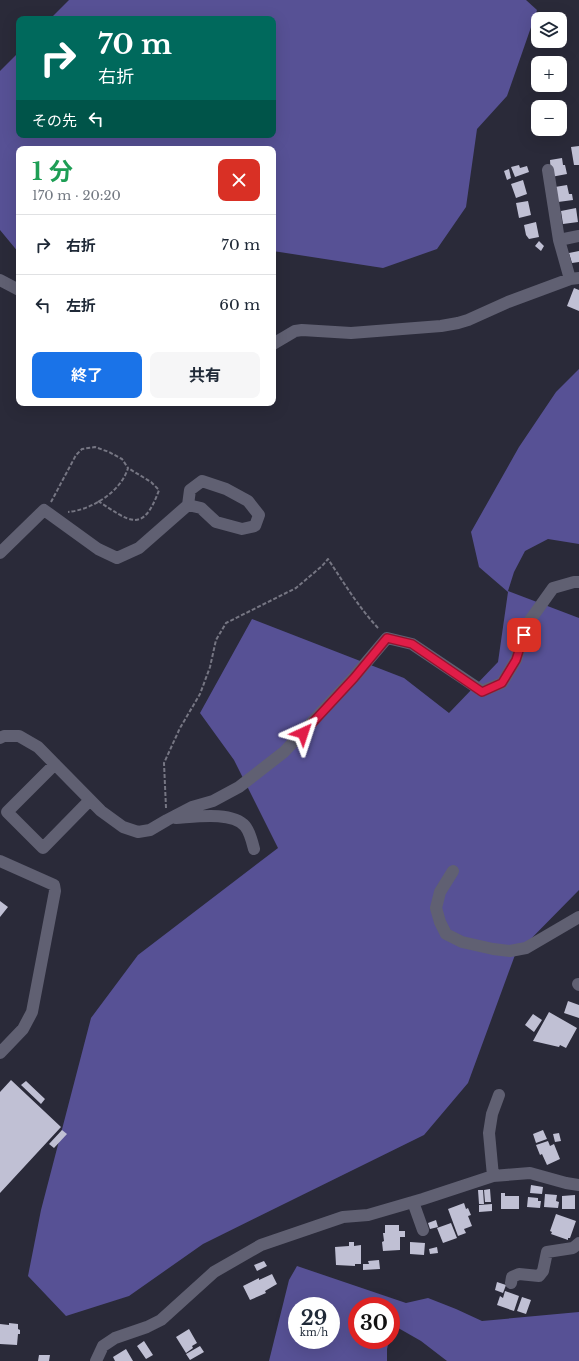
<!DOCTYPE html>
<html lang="ja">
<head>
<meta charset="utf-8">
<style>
  body { margin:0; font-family:"Libre Baskerville","Noto Sans JP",serif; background:#f6f6f7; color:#1f2937; height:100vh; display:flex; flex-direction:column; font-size:15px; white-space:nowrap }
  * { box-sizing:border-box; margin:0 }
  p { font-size:13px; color:#747a83 }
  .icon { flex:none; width:22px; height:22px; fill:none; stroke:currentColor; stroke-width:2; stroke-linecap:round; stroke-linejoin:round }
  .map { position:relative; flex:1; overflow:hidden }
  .drawer { position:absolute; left:16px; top:146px; width:260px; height:260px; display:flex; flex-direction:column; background:#fff; border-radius:8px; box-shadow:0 4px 16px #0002 }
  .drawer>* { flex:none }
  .banner { position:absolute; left:16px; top:16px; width:260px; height:122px; border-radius:8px; box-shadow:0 4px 16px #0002; background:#00695c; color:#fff; overflow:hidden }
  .buttons { position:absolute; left:531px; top:12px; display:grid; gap:8px }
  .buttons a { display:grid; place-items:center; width:36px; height:36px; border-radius:8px; background:#fff; box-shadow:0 4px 16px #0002; font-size:20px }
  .speed { position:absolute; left:288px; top:1297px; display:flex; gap:8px; font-size:20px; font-weight:700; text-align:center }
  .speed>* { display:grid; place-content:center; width:52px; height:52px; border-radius:50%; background:#fff; box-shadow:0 4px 16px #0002; line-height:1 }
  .speed small { font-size:10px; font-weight:400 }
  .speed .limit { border:6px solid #d22; background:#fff; color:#111 }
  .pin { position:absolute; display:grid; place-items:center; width:34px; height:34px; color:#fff; margin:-17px; border-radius:8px; box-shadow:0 2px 6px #0006 }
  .me { position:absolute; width:44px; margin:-22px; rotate:42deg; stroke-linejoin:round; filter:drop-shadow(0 0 3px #0008) }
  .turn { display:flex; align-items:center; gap:14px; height:84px; padding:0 16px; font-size:18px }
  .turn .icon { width:52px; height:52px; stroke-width:2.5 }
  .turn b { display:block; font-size:28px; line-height:34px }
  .then { display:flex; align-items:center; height:38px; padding:0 16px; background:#0003; gap:8px; font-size:15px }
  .round { display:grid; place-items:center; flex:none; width:42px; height:42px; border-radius:8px; background:#f6f6f7 }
  .summary { display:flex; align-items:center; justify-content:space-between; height:68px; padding:0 16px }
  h1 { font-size:24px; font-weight:700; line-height:30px; color:#1e9e55 }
  .cta { display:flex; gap:8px; margin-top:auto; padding:8px 16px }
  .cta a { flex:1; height:46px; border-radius:8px; background:#1a73e8; color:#fff; font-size:16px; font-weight:700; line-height:46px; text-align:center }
  .cta a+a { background:#f6f6f7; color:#1f2937 }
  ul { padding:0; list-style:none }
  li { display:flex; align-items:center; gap:12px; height:60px; padding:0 16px; border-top:1px solid #e0e1e3 }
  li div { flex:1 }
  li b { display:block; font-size:15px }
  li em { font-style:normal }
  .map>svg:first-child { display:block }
  .forest { fill:#575195; fill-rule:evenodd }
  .building { fill:#c0c0d4 }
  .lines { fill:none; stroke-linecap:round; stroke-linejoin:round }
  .path { stroke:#767683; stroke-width:2; stroke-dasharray:4 2; stroke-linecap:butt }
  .minor { stroke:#606072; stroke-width:12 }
  .route-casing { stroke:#92132f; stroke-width:10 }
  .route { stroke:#e11d48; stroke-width:7 }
</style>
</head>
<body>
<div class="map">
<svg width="579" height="1361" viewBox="0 0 579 1361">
  <rect width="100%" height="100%" fill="#2a2a39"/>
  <path class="forest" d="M 69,0 L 526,0 L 537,10 L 507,96 L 477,129 L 466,207 L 437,249 L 383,268 L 273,251 L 273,149 L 19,149 L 19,253 L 0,230 L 0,71 L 19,52 L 19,135 L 273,135 L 273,19 L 50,19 Z
    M 579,369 L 579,544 L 548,539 L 525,551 L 514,572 L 508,591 L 579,618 L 579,890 L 515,955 L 468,1083 L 424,1135 L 203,1244 L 129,1296 L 66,1316 L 28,1276 L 41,1210 L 91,1018 L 138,955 L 278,848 L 234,760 L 200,713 L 252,619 L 404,678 L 449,713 L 498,662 L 508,592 L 479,567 L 471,532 L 519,447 L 556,392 Z
    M 297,1266 L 406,1303 L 428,1298 L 456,1309 L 482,1321 L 579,1312 L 579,1361 L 447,1361 L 421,1341 L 393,1325 L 391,1333 L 391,1306 L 357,1306 L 357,1340 L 389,1340 L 387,1349 L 387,1361 L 269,1361 L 289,1280 ZM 297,1306 L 331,1306 L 331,1340 L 297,1340 Z"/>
  <path class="building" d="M 579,146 L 579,165 L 574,165 L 571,147 Z
    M 562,158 L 563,165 L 565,165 L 567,174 L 551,177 L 550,160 Z
    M 519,165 L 520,168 L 527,166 L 529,172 L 515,177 L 511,167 Z
    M 509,169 L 511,178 L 507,180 L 504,171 Z
    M 523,180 L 527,194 L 516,198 L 511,184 Z
    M 567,185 L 569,194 L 572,194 L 573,200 L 558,202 L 555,187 Z
    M 528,201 L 531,215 L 519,218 L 516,203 Z
    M 576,208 L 578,222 L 563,224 L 561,211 Z
    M 536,222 L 539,237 L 529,239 L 526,235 L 524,225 Z
    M 539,241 L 544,246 L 541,251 L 535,246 Z
    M 579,251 L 579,262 L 572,263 L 569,253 Z
    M 574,288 L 579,290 L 579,311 L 567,306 Z
    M 0,901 L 8,907 L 0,917 Z
    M 568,1001 L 579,1005 L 579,1018 L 564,1013 Z
    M 549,1012 L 577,1028 L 566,1048 L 560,1045 L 559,1047 L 533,1041 Z
    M 533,1014 L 542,1020 L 534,1032 L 525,1025 Z
    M 11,1080 L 61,1127 L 0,1193 L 0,1092 Z
    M 26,1081 L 45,1099 L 41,1104 L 21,1085 Z
    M 62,1130 L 67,1134 L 54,1148 L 49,1144 Z
    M 543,1130 L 547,1139 L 536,1143 L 533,1134 Z
    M 559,1133 L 561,1141 L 555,1142 L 553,1134 Z
    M 548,1141 L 550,1146 L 554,1144 L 560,1159 L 547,1165 L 542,1154 L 540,1155 L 536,1145 Z
    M 531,1185 L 543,1187 L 542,1194 L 530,1193 Z
    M 490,1189 L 491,1202 L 485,1202 L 484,1190 Z
    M 478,1190 L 483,1190 L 484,1204 L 479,1204 Z
    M 501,1193 L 505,1193 L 505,1196 L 519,1196 L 519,1209 L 501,1209 Z
    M 545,1194 L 557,1195 L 556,1201 L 559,1202 L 558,1208 L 544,1207 Z
    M 575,1195 L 575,1209 L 562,1209 L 562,1196 Z
    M 528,1197 L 538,1198 L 538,1201 L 541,1201 L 540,1208 L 527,1207 Z
    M 464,1203 L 466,1209 L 468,1208 L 471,1215 L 468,1216 L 472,1226 L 464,1229 L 466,1233 L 458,1236 L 448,1209 Z
    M 492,1204 L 492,1211 L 479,1212 L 479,1205 Z
    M 556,1214 L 576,1221 L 570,1238 L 568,1238 L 568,1240 L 551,1234 L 552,1232 L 550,1231 Z
    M 436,1220 L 438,1227 L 430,1229 L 428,1223 Z
    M 451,1223 L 457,1238 L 443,1243 L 437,1228 Z
    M 385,1225 L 399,1225 L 399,1231 L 405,1231 L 405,1237 L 400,1237 L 400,1250 L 383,1251 L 382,1242 L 384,1241 L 383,1233 L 385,1233 Z
    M 349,1242 L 354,1242 L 354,1246 L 361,1245 L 361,1264 L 355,1264 L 355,1266 L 336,1265 L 335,1247 L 349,1246 Z
    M 410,1242 L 425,1243 L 424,1255 L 410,1254 Z
    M 437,1247 L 438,1253 L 430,1254 L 429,1249 Z
    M 379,1260 L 380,1269 L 363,1270 L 363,1264 L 369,1264 L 368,1261 Z
    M 264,1261 L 267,1266 L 257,1271 L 254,1265 Z
    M 272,1274 L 277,1284 L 265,1291 L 266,1293 L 250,1300 L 243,1286 L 259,1278 L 259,1280 Z
    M 497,1282 L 506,1285 L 503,1293 L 495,1290 Z
    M 505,1291 L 519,1296 L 514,1311 L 497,1305 L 500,1296 L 503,1298 Z
    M 522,1297 L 531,1300 L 526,1314 L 517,1311 Z
    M 9,1323 L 18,1324 L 18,1329 L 20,1330 L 20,1334 L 18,1334 L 17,1345 L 0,1344 L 0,1324 L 9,1325 Z
    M 189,1329 L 197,1343 L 192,1346 L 193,1348 L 186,1353 L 176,1337 Z
    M 144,1341 L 153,1355 L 146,1359 L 137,1346 Z
    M 200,1346 L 204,1352 L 190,1360 L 186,1354 Z
    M 126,1349 L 133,1361 L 115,1361 L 113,1357 Z
    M 39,1355 L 50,1355 L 49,1361 L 38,1361 Z"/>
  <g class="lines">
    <path class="path" d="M 98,501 C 129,521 143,535 159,490 L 151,482 L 128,468
      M 51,502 L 76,455 L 82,449 L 95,447 L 109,452 L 122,459 L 128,468 C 121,492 91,510 68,512
      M 166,808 L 164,763 L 180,728 L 200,694 L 210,667 L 216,640 L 226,623 L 296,588 L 322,566 L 328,559 C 344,583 359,608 379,629"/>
    <path class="minor" d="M 548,170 L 559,240
      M 570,279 L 559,240 L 579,236
      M 0,280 L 19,290
      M 273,344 L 295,331 L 302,330 L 351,333 L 441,326 L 458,323 L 468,320 L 508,302 L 570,279 L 579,278
      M 0,553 L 44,510 L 98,549 L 117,558 L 139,548 L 188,505 L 190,490 L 202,481 L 226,489 L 248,501 L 259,515 L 255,526 L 242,529 L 216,522 L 201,508 L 188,505
      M 0,738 L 4,736 L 19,736 L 38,747 L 101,811 L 123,827 L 138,832 L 150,830 L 167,820 L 192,807 L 213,801 L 239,787 L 284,752 L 354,677 L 387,638 L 412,644 L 482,691 L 502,683 L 516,660 L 528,623 L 553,588 L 574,582 L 579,582
      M 55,764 L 7,812 L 43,848 L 90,800
      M 176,818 C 194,817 232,811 245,826 C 250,832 252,841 254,849
      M 0,861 L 54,885 L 55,891 L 32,1012 L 23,1029 L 0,1053
      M 453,871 L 440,892 L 436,908 L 440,922 L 446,934 L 462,942 L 493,949 L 510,951 L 526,948 L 579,917
      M 578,984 L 579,985
      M 493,1176 L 489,1133 L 492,1114 L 499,1095
      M 413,1202 L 423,1230
      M 511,1283 L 512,1277 L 519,1274 L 539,1276 L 543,1271 L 547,1252 L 573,1248 L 579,1243
      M 96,1361 L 103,1346 L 115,1338 L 147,1327 L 161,1320 L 214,1272 L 261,1245 L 343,1217 L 368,1215 L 423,1199 L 493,1176 L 530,1173 L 566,1183 L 579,1185"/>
  </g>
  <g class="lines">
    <g class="route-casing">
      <path id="route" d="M 303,733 L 354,678 L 387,638 L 412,644 L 482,692 L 502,683 L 516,660 L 524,635"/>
    </g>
    <use href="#route" class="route"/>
  </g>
</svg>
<div class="buttons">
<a><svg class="icon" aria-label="layers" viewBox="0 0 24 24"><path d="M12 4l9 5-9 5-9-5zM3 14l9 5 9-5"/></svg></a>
<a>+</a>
<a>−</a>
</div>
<div class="speed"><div>29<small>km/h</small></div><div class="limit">30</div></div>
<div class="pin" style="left:524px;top:635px;background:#d93025"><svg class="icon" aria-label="arrive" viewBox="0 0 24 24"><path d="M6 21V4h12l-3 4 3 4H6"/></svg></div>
<svg class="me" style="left:303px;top:733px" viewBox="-20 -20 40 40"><path d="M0-17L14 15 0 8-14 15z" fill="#e11d48" stroke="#fff" stroke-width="4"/></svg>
<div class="banner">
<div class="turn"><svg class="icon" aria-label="right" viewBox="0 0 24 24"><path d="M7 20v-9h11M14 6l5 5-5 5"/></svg><div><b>70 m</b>右折</div></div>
<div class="then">その先<svg class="icon" aria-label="left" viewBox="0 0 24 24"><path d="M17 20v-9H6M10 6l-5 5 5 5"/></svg></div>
</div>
<section class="drawer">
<div class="summary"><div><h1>1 分</h1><p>170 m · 20:20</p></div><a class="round" style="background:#d93025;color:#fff"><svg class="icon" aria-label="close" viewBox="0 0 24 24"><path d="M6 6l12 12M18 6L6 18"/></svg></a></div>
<ul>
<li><svg class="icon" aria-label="right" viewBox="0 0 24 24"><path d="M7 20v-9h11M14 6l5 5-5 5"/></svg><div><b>右折</b></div><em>70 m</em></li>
<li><svg class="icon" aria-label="left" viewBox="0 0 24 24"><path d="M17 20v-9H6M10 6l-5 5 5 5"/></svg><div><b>左折</b></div><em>60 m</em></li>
</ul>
<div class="cta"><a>終了</a><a>共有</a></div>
</section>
</div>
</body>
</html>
